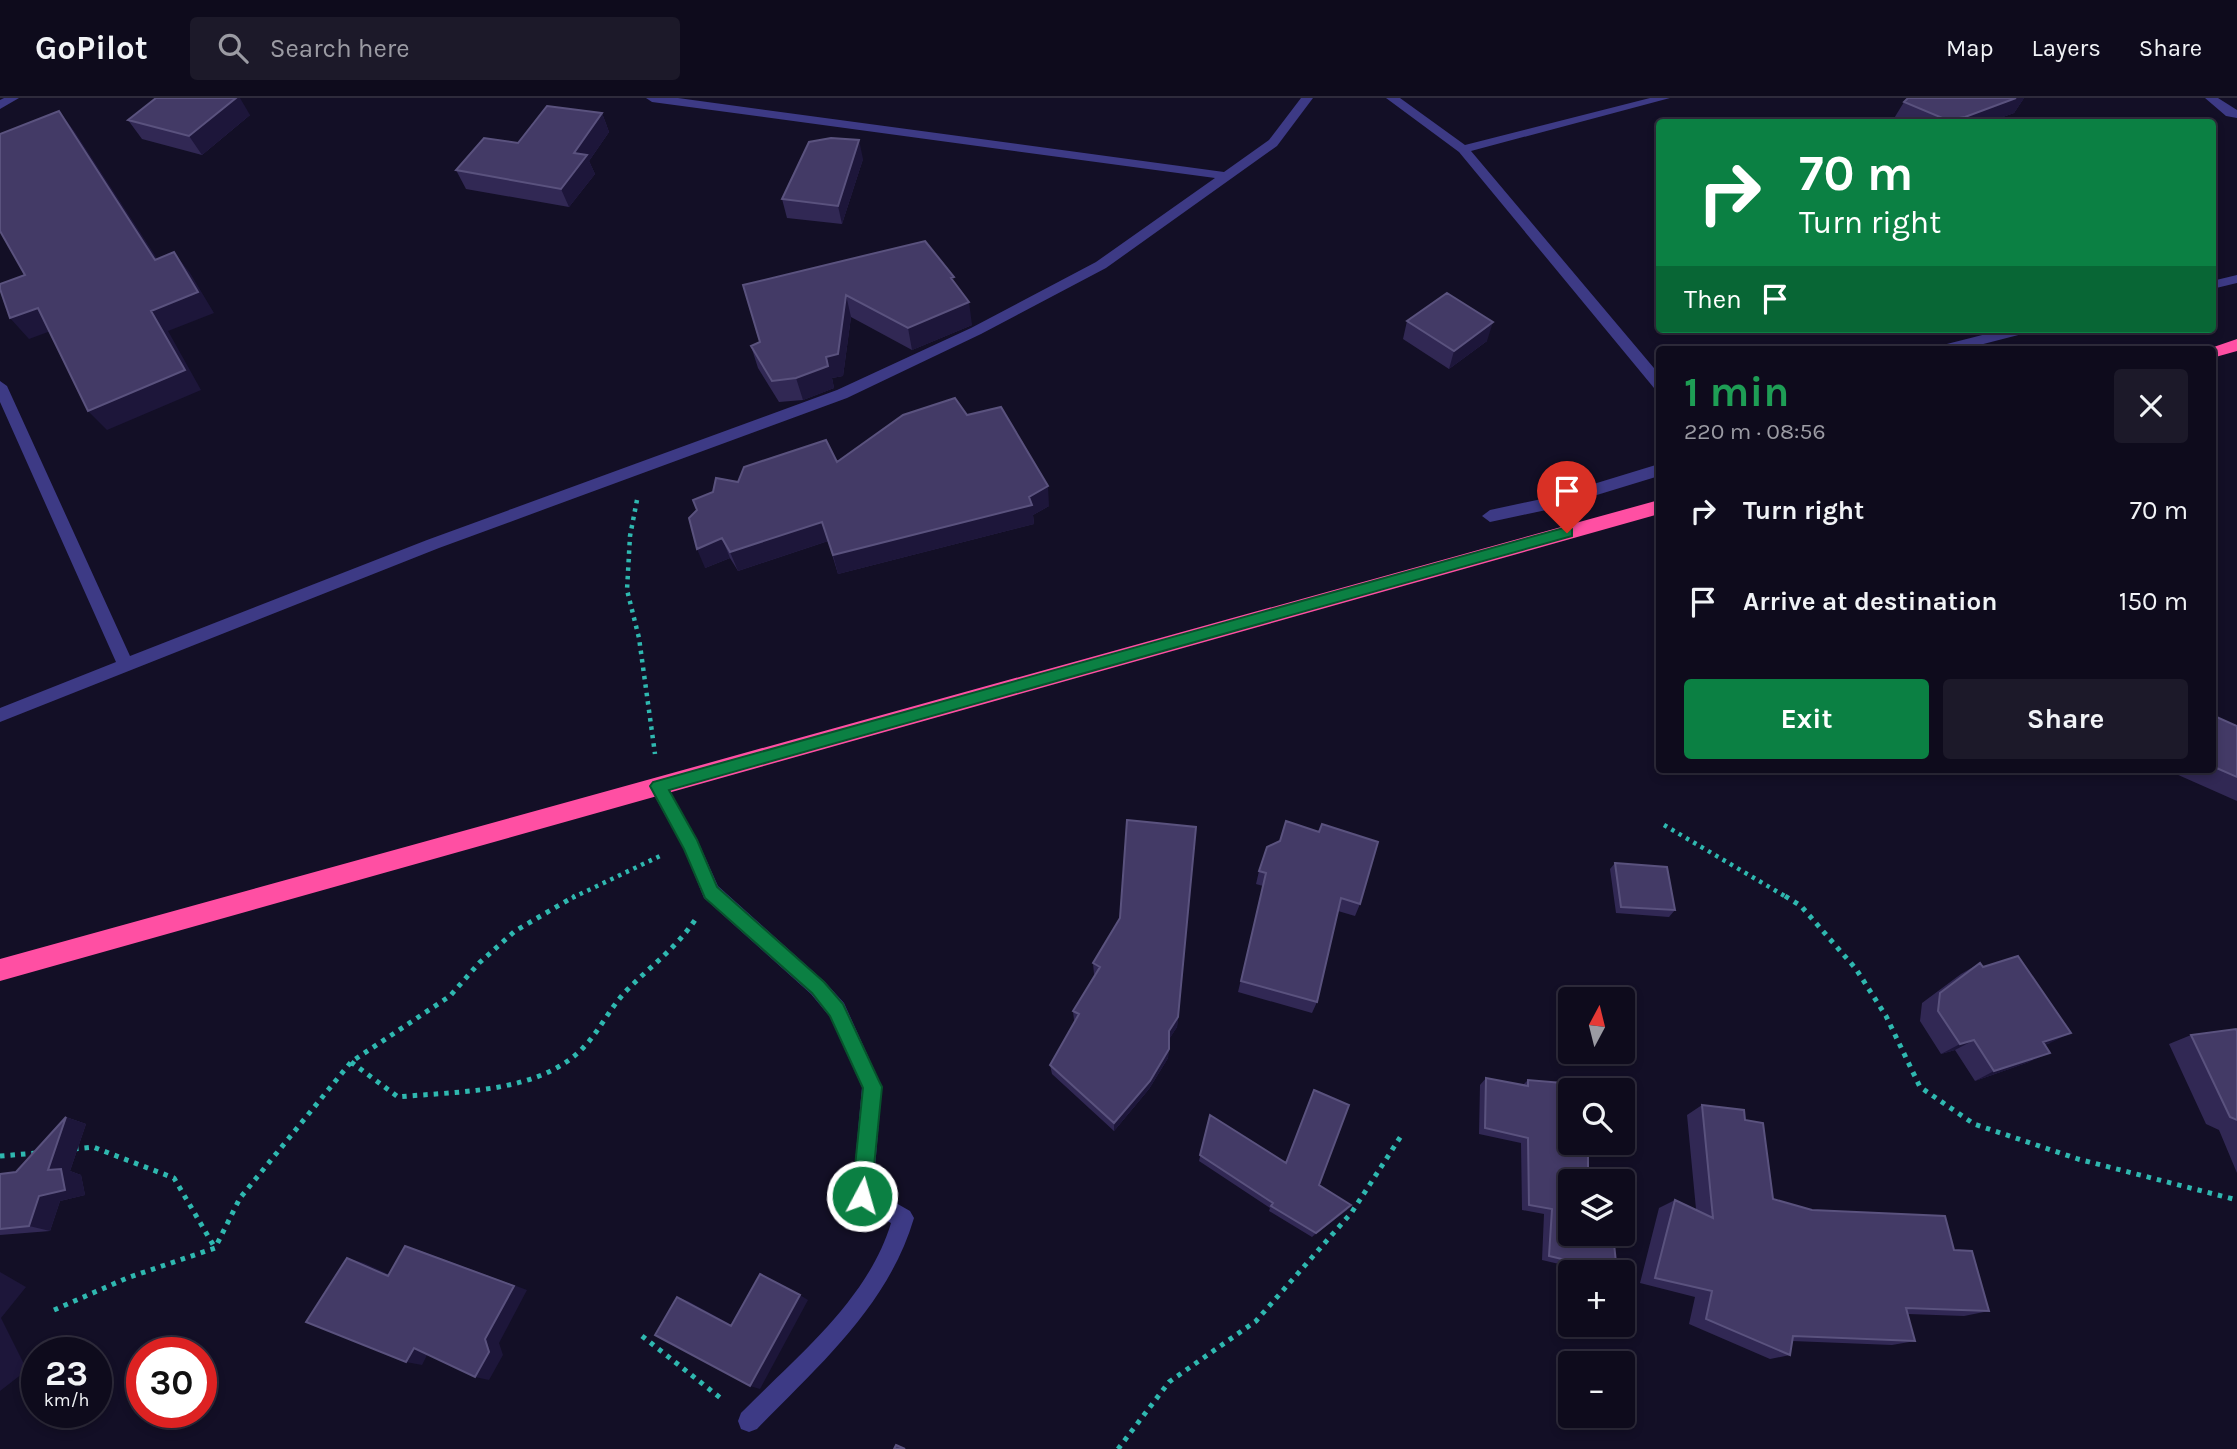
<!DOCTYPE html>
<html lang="en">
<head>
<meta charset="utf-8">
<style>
  body { margin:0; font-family:Karla,sans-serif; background:#1c1929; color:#f1f3f6; height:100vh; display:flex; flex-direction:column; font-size:26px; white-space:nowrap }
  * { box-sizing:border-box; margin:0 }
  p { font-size:23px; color:#9b9ba3 }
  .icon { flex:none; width:38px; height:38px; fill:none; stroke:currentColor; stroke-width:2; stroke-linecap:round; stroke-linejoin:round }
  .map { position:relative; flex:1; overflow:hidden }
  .details { position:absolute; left:1656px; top:248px; width:560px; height:427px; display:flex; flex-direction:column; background:#0e0b1c; border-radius:7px; box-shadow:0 4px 10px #0003,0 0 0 2px #2e2b3b }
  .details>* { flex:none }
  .banner { position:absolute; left:1656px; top:21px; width:560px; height:214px; border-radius:7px; box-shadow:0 4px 10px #0003,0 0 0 2px #2e2b3b; background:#0b8043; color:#fff; overflow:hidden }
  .needle { width:46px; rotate:7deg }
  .buttons { position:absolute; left:1558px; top:889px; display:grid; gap:14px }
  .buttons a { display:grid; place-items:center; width:77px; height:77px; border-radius:7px; background:#0e0b1c; box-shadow:0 4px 10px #0003,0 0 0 2px #2e2b3b; font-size:35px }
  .speed { position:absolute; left:21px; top:1239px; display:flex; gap:14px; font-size:35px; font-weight:700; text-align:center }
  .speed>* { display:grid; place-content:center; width:91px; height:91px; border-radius:50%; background:#0e0b1c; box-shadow:0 4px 10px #0003,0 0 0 2px #2e2b3b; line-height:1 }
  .speed small { font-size:18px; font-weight:400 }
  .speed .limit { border:10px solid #d22; background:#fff; color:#111 }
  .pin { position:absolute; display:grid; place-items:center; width:60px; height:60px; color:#fff; margin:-72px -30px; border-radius:50% 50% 50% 0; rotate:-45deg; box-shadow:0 0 7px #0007 }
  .pin .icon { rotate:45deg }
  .me { position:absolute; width:77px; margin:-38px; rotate:6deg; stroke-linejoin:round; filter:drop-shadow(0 0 5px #0008) }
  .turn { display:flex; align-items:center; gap:24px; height:147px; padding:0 28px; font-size:32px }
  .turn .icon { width:91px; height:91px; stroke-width:2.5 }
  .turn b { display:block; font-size:49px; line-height:60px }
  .then { display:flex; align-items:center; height:66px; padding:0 28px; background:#0003; gap:14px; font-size:26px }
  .round { display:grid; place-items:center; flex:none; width:74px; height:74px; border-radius:7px; background:#1c1929 }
  .head { display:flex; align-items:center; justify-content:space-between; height:119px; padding:0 28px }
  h1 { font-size:42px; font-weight:700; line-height:52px; color:#1e9e55 }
  .cta { display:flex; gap:14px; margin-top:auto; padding:14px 28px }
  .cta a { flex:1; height:80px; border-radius:7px; background:#0b8043; color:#fff; font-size:28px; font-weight:700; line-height:80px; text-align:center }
  .cta a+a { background:#1c1929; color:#f1f3f6 }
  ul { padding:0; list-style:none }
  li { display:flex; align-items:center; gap:21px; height:91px; padding:0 28px }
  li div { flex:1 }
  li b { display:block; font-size:26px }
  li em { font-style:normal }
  header { display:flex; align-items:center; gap:42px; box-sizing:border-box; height:98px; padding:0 35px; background:#0e0b1c; border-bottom:2px solid #2e2b3b }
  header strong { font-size:33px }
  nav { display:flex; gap:38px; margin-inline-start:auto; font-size:24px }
  .search { width:490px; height:63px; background:#1c1929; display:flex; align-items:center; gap:18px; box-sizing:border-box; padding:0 24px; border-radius:7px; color:#9b9ba3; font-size:26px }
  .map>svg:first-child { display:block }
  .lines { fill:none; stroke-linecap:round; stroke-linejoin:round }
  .path-far1 { stroke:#2fb8b0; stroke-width:4.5; stroke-dasharray:3.5 5; stroke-linecap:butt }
  .path { stroke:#2fb8b0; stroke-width:5; stroke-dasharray:4.5 6; stroke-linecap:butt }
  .minor { fill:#3d3a85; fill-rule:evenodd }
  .highway { fill:#ff4fa3; fill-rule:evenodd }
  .wall { fill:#312854 }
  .shaded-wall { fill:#1d163a }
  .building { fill:#433a66; stroke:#5a527e; stroke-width:2 }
  .route { fill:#0b8043; stroke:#07532c; stroke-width:2 }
</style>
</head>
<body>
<header>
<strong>GoPilot</strong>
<div class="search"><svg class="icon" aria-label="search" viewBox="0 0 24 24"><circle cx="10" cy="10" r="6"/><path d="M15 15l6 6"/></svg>Search here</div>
<nav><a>Map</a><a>Layers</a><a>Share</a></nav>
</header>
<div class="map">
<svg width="2237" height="1351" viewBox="0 0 2237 1351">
  <rect width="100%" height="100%" fill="#130f26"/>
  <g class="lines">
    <path class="path-far1" d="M 637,402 L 630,438 L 627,492 L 639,540 L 655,656
      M 1664,727 L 1788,800
      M 572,800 L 660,758"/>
    <path class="path" d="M 1785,798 L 1801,808 L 1856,871 L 1886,918 L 1920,989 L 1974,1026 L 2078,1061 L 2237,1102
      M 351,964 L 398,999 C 457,993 537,996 582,951 C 600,933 610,909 628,891 C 651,868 676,850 695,822
      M 74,1051 L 93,1049 L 174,1080 L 215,1150
      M 0,1058 L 37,1055
      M 54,1212 L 127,1180 L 215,1150 L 240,1100 L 351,964 L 450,898 L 479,865 L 515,833 L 575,798
      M 642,1238 L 723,1302
      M 1118,1351 L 1169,1284 L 1256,1223 L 1352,1114 L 1403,1035"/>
    <path class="minor" d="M 4,0 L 19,0 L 0,11 L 0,2 Z
      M 646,0 L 678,0 L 1224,74 L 1269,42 L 1301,0 L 1313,0 L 1277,48 L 1106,170 L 981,236 L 847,300 L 439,450 L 0,624 L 0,610 L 116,564 L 0,304 L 0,283 L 7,288 L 130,558 L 427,442 L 837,292 L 971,230 L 1096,164 L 1215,80 L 652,4 Z
      M 1386,0 L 1400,0 L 1465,47 L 1650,0 L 1670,0 L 1471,53 L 1659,276 L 1659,291 L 1654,290 L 1459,54 Z
      M 2205,0 L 2218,0 L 2237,12 L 2237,20 L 2226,18 Z
      M 2237,177 L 2237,185 L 2212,191 L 2212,183 Z
      M 2006,231 L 2032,231 L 2030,234 L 1960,252 L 1933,252 L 1935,249 Z
      M 1659,366 L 1659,378 L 1551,411 L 1490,424 L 1482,418 L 1490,412 L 1551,399 Z
      M 658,680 L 664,683 L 697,741 L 718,788 L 825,884 L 844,905 L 882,989 L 873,1092 L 910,1113 L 914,1120 C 888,1208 819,1267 757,1331 L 749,1334 L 741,1331 L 738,1323 L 741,1315 C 796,1259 868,1202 891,1125 L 855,1105 L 852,1098 L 862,989 L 830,919 L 811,896 L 704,800 L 684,751 L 649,688 L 652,683 Z"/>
    <path class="highway" d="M 2237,241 L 2237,253 L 2212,260 L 2212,252 L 2205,252 Z
      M 1659,402 L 1659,416 L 0,883 L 0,861 Z"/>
  </g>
  <path class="wall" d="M 1908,0 L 2024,0 L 2014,15 L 1989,24 L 1898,24 L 1893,22 L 1904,4 Z
    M 602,15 L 609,34 L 589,63 L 595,76 L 569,109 L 466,91 L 456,72 L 518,45 Z
    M 250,17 L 202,57 L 142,41 L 128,22 Z
    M 863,61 L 842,126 L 787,120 L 782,101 Z
    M 955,186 L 972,227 L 912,252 L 851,219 L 843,278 L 832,280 L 834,290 L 803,302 L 779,304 L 758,270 L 751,248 L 760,244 L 743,187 Z
    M 1407,223 L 1487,243 L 1449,271 L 1403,241 Z
    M 967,317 L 1049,408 L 1033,417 L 1034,426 L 838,476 L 828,443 L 738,473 L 730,460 L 705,470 L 738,384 L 837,364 Z
    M 2212,617 L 2237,628 L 2237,703 L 2167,672 L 2212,672 Z
    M 1319,734 L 1360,806 L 1355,818 L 1338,813 L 1317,904 L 1312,915 L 1238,894 L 1263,788 L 1256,786 L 1259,773 Z
    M 1615,765 L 1675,812 L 1669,819 L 1616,815 L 1610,771 Z
    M 1120,820 L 1178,919 L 1177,929 L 1169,941 L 1168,960 L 1149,991 L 1114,1033 L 1052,976 L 1050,967 L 1075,923 L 1074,922 L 1073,913 L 1095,877 L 1094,876 L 1093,865 Z
    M 1980,865 L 2050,945 L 2045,947 L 2029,964 L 1975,983 L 1955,952 L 1941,956 L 1920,923 L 1922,905 L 1961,876 Z
    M 2237,933 L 2237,1075 L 2219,1032 L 2206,1026 L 2169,946 L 2191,937 Z
    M 1486,980 L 1523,987 L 1528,982 L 1604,1045 L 1604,1046 L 1596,1052 L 1588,1051 L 1570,1136 L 1617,1174 L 1593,1174 L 1542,1162 L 1544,1116 L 1522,1112 L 1521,1045 L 1479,1036 L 1480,987 Z
    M 1314,992 L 1319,1087 L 1347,1112 L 1312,1139 L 1269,1113 L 1270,1110 L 1199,1063 L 1210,1017 L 1286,1065 Z
    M 1702,1007 L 1745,1022 L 1773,1101 L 1954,1152 L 1989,1213 L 1964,1218 L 1908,1216 L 1915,1243 L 1892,1247 L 1792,1243 L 1790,1257 L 1770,1261 L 1689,1226 L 1695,1199 L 1640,1185 L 1659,1110 L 1675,1102 L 1696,1111 L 1687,1017 Z
    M 66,1019 L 86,1026 L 70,1073 L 81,1077 L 85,1097 L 60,1103 L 50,1133 L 0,1137 L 0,1076 L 16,1074 Z"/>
  <path class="shaded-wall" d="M 235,0 L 240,0 L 250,17 L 202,57 L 189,38 Z
    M 2016,0 L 2024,0 L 2014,15 L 1989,24 L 1945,24 L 1947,22 Z
    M 59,13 L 75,34 L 171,182 L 155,162 Z
    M 602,15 L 609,34 L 589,63 L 595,76 L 569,109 L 561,91 L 574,55 Z
    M 859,42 L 863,61 L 842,126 L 838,108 Z
    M 174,154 L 190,175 L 214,215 L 168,233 L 201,292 L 107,332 L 88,313 L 151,213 Z
    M 846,197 L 851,219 L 843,278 L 832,280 L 834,290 L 803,302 L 796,280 L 826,259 Z
    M 969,204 L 972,227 L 912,252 L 908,230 Z
    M 38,210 L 56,231 L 29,241 L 10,220 Z
    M 1493,224 L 1487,243 L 1449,271 L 1454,253 Z
    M 1048,388 L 1049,408 L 1033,417 L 1034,426 L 838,476 L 833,457 L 1029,399 Z
    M 822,424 L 828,443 L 738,473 L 730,454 Z
    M 722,440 L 730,460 L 705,470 L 697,451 Z
    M 1178,919 L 1177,929 L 1168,943 L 1169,933 Z
    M 2071,935 L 2050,945 L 2022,954 L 2043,944 Z
    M 1974,942 L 1955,952 L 1941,956 L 1960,946 Z
    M 1169,951 L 1168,960 L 1149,991 L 1114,1033 L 1114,1025 Z
    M 2050,955 L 2029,964 L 1975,983 L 1994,973 Z
    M 66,1019 L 86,1026 L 70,1073 L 81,1077 L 85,1097 L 60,1103 L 50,1133 L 29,1128 Z
    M 1351,1107 L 1347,1112 L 1312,1139 L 1316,1135 Z
    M 421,1153 L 527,1192 L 499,1245 L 503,1257 L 489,1282 L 475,1279 Z
    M 347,1160 L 364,1165 L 404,1183 L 388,1178 Z
    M 0,1174 L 26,1189 L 1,1220 L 27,1272 L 0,1293 Z
    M 800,1197 L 808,1202 L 760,1291 L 750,1288 Z
    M 677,1199 L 688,1203 L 741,1232 L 731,1228 Z
    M 414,1250 L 429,1253 L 422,1267 L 406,1264 Z"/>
  <path class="building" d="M 156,0 L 236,0 L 189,38 L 128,22 Z
    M 1908,0 L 2016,0 L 1965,19 L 1947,22 L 1904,4 Z
    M 547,8 L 602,15 L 574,55 L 587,57 L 561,91 L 456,72 L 484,40 L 518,45 Z
    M 59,13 L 155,162 L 174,154 L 198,194 L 151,213 L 185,272 L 88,313 L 38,210 L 10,220 L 0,191 L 0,186 L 25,177 L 0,133 L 0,36 Z
    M 831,40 L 859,42 L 838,108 L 782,101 L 809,44 Z
    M 925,143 L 954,179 L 951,180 L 969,204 L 908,230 L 846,197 L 838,256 L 826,259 L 828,268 L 796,280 L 772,283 L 751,248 L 760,244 L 743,187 Z
    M 1447,195 L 1493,224 L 1454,253 L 1407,223 Z
    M 955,300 L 967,317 L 1001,309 L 1048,388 L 1029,399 L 1032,407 L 833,457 L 822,424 L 730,454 L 722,440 L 697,451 L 689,420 L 697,412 L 693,402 L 713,394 L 716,380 L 738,384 L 744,369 L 826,342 L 837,364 L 903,317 Z
    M 2212,617 L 2237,628 L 2237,679 L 2212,668 Z
    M 1127,722 L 1196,729 L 1178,919 L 1169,933 L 1169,951 L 1150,983 L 1114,1025 L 1050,967 L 1079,916 L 1073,913 L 1100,869 L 1093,865 L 1120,820 Z
    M 1286,723 L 1319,734 L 1322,726 L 1378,744 L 1360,806 L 1341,800 L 1317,904 L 1241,883 L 1266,775 L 1259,773 L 1267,749 L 1280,743 Z
    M 1615,765 L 1667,769 L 1675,812 L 1621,809 Z
    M 2018,858 L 2071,935 L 2043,944 L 2050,955 L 1994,973 L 1974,942 L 1960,946 L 1938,913 L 1940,895 L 1980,865 L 1983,869 Z
    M 2236,931 L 2237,933 L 2237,1022 L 2230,1019 L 2191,937 Z
    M 1486,980 L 1528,988 L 1528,982 L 1598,988 L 1599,992 L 1570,992 L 1570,1045 L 1604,1045 L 1604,1046 L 1588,1045 L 1588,1083 L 1570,1083 L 1570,1136 L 1613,1136 L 1617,1174 L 1549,1158 L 1552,1111 L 1529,1107 L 1528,1040 L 1485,1030 Z
    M 1314,992 L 1349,1007 L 1319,1087 L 1351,1107 L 1316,1135 L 1271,1108 L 1273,1105 L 1200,1057 L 1210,1017 L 1286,1065 Z
    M 1702,1007 L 1744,1012 L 1745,1022 L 1763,1025 L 1773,1101 L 1812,1112 L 1945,1118 L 1954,1152 L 1972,1153 L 1989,1213 L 1906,1210 L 1915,1243 L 1793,1238 L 1790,1257 L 1706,1221 L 1712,1193 L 1655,1180 L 1675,1102 L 1713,1120 Z
    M 66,1019 L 48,1072 L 61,1071 L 65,1092 L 39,1098 L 29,1128 L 0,1131 L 0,1076 L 16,1074 Z
    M 405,1148 L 514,1188 L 485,1241 L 489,1254 L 475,1279 L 414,1250 L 406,1264 L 306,1224 L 347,1160 L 388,1178 Z
    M 760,1176 L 800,1197 L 750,1288 L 655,1237 L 677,1199 L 731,1228 Z
    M 896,1347 L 905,1351 L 894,1351 Z"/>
  <path class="route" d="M 1567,429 L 1572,431 L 1572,438 L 669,692 L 697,742 L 717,789 L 824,884 L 843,906 L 879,983 L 882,989 L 871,1098 L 868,1104 L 862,1107 L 855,1104 L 852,1098 L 863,990 L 830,918 L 812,895 L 705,800 L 684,751 L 650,688 L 653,684 Z"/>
</svg>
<div class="buttons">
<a><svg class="needle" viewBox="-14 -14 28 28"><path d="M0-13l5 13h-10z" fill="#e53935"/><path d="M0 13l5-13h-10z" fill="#9b9ba3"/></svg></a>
<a><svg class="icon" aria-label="search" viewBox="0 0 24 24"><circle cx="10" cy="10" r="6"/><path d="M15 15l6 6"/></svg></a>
<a><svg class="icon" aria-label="layers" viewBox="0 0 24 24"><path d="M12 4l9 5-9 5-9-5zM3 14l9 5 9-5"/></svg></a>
<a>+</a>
<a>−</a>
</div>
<div class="speed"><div>23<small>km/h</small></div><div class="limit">30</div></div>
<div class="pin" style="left:1567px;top:435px;background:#d93025"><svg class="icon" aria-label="arrive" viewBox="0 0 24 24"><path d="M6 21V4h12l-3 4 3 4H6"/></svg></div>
<svg class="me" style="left:862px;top:1098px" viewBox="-20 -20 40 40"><circle r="17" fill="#0b8043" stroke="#fff" stroke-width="3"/><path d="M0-11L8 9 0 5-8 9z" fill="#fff"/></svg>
<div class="banner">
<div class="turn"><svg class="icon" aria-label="right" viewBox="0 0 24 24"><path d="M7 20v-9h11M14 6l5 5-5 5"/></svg><div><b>70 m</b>Turn right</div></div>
<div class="then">Then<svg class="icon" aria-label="arrive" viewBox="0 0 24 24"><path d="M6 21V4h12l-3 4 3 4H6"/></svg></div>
</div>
<section class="details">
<div class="head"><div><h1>1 min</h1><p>220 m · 08:56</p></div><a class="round"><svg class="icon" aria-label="close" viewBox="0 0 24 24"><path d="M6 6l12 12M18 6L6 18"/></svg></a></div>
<ul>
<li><svg class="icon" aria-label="right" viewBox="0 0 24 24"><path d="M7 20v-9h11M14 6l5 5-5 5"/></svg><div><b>Turn right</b></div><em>70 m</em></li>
<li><svg class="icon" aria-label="arrive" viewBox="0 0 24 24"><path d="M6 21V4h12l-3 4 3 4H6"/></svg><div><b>Arrive at destination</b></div><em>150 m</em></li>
</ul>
<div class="cta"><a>Exit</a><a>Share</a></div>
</section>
</div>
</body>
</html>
